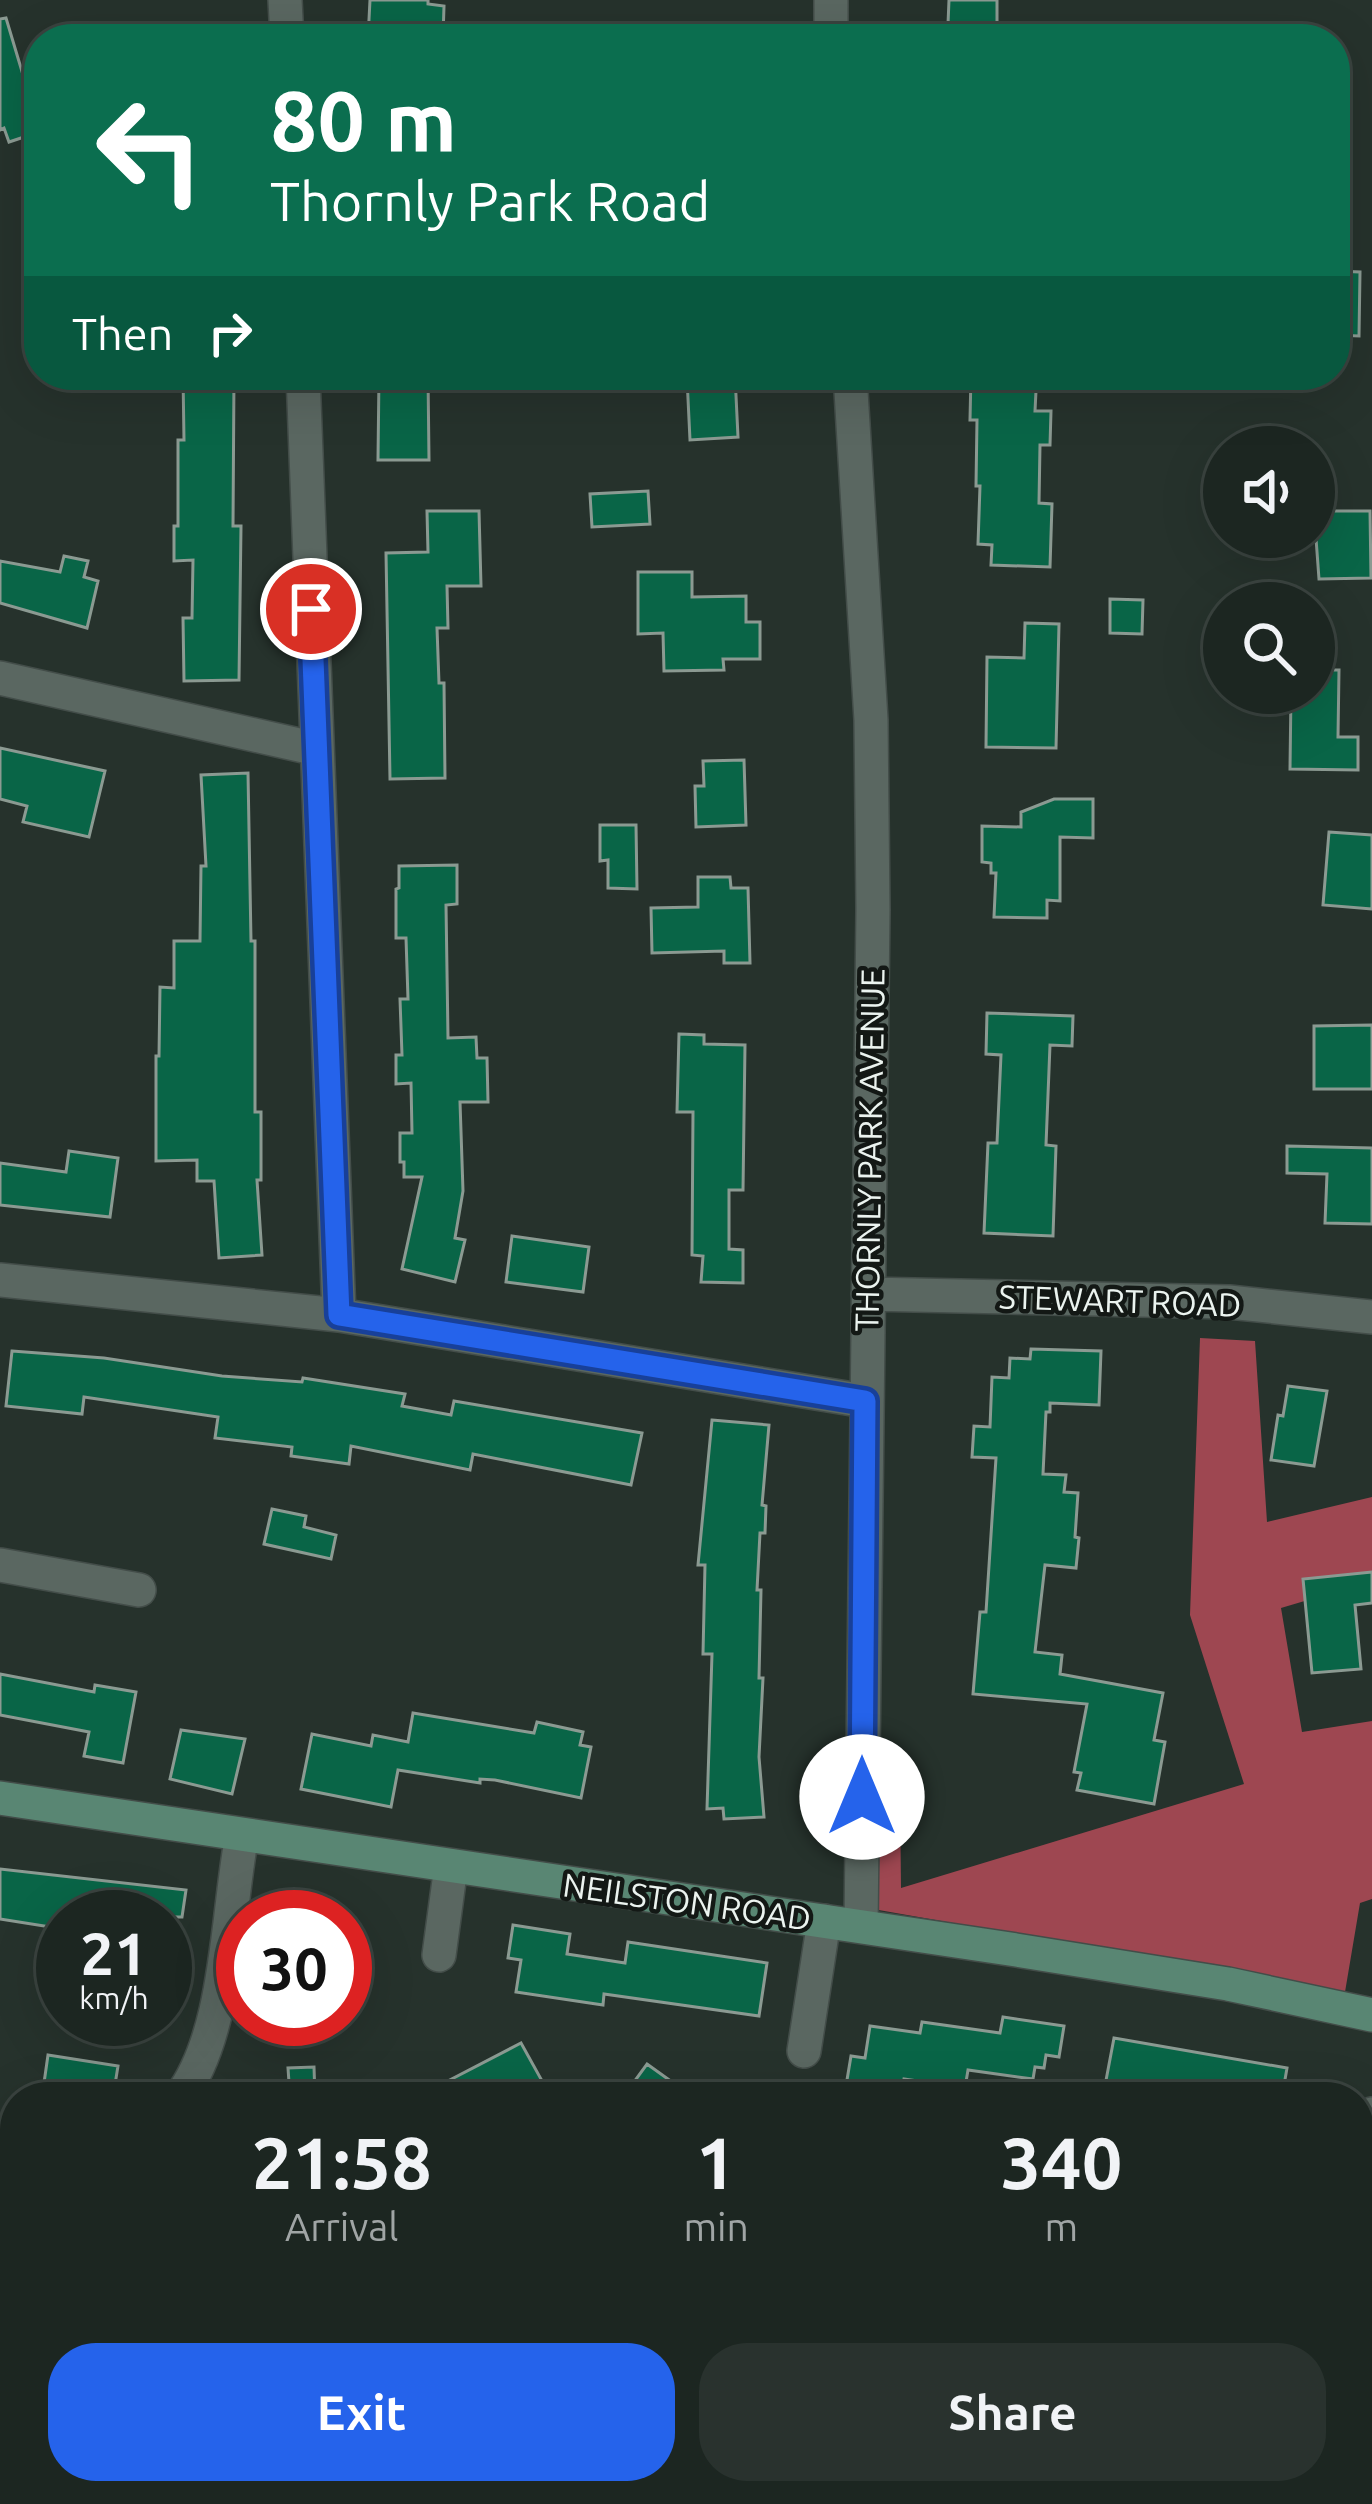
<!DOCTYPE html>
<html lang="en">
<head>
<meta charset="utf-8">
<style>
  body { margin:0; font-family:Ubuntu,sans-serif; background:#29322e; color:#f1f3f6; height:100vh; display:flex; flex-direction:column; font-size:45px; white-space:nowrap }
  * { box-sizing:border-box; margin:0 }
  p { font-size:39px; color:#a0a5a5 }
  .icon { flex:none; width:66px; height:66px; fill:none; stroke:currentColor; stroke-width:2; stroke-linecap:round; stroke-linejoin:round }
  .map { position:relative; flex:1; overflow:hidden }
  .panel { position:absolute; left:0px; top:2082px; width:1374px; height:423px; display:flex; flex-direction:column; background:#1c2621; border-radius:48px 48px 0 0; box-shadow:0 12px 48px #0002,0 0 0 3px #3a433f }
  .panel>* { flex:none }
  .guide { position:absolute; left:24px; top:24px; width:1326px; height:366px; border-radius:48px; box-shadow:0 12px 48px #0002,0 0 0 3px #3a433f; background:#0b6e4f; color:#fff; overflow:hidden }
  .buttons { position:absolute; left:1203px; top:426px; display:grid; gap:24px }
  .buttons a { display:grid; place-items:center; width:132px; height:132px; border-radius:50%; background:#1c2621; box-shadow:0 12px 48px #0002,0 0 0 3px #3a433f; font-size:60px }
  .speed { position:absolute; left:36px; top:1890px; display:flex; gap:24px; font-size:60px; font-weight:700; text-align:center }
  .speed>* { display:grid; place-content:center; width:156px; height:156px; border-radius:50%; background:#1c2621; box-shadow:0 12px 48px #0002,0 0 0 3px #3a433f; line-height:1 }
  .speed small { font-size:30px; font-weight:400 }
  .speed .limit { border:18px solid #d22; background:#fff; color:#111 }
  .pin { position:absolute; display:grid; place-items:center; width:102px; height:102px; color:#fff; margin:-51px; border:6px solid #fff; border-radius:50%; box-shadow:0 3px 12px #0007 }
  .me { position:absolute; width:132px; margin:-66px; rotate:0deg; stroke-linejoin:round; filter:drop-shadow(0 0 9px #0008) }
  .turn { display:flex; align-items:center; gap:42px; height:252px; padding:0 48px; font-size:54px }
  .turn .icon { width:156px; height:156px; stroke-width:2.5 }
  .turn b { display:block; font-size:84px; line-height:102px }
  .then { display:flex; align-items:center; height:114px; padding:0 48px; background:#0003; gap:24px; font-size:45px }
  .eta { display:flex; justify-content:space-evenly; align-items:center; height:204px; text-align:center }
  .eta b { font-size:72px; font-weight:700; line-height:84px }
  .button { display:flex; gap:24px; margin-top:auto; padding:24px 48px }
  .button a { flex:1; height:138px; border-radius:48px; background:#2563eb; color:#fff; font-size:48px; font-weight:700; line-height:138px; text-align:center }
  .button a+a { background:#29322e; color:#f1f3f6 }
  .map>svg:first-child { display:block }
  .forest { fill:#9e4751 }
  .building { fill:#096547; stroke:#8b9a92; stroke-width:3 }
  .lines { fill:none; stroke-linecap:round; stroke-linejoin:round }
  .minor-casing { stroke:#434d49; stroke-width:36 }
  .secondary-casing { stroke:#434d49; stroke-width:36 }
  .minor { stroke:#5a6761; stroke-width:33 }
  .secondary { stroke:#598673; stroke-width:33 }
  .route-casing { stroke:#184099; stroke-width:30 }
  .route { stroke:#2563eb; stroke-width:21 }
  .labels { text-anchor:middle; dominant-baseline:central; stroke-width:9; stroke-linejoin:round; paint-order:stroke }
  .street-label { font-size:33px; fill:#ebf3ef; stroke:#131815 }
</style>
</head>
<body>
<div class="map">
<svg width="1372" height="2504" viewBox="0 0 1372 2504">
  <rect width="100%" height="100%" fill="#26322c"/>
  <path class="forest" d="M 1200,1338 L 1255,1341 L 1267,1522 L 1372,1497 L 1372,1581 L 1281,1608 L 1302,1732 L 1372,1721 L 1372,1899 L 1360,1903 L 1345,1992 L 873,1909 L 879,1796 L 900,1793 L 901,1888 L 1244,1784 L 1190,1615 Z"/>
  <path class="building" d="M 370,0 L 428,0 L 428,4 L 444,6 L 443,37 L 368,39 Z
    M 949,0 L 997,0 L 997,25 L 948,24 Z
    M 6,18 L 35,115 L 27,117 L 33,134 L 9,142 L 4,128 L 0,130 L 0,19 Z
    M 1335,271 L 1360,272 L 1359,336 L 1335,335 Z
    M 183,375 L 234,375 L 233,526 L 241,526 L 239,680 L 184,681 L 183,618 L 192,618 L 193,560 L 174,561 L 174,526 L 178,526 L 178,440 L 184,440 Z
    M 379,375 L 428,375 L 429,460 L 378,460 Z
    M 699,375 L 735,375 L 738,437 L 690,440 L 687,378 Z
    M 971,375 L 1005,375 L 1005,381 L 1024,381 L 1024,391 L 1036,391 L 1035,411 L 1051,411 L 1050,445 L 1040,445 L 1039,503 L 1052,504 L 1050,567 L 991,565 L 992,545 L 978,544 L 980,486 L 976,486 L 977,420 L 970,420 Z
    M 648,491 L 650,524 L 592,527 L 590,494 Z
    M 427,511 L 479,511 L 481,586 L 447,586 L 448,628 L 437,628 L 439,683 L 444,683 L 445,778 L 390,779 L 386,553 L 428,552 Z
    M 1314,511 L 1370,511 L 1371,578 L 1319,579 Z
    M 64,556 L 88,561 L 84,577 L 98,581 L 87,628 L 0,603 L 0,561 L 60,572 Z
    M 638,572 L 692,572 L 692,597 L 746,596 L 746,622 L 760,622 L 760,659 L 723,659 L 724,670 L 664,671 L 663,633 L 638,634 Z
    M 1110,599 L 1143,600 L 1142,634 L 1110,633 Z
    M 1025,623 L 1059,624 L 1056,748 L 986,747 L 987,657 L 1024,658 Z
    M 1314,670 L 1339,670 L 1338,737 L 1358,737 L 1358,770 L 1290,769 L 1291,693 L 1314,693 Z
    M 0,748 L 105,771 L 89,837 L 23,822 L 27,806 L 0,799 Z
    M 744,760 L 746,825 L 696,827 L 695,786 L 704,786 L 703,761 Z
    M 248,773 L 251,941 L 255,941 L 255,1112 L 261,1112 L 261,1180 L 257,1180 L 262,1255 L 219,1258 L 214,1181 L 197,1181 L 197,1160 L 156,1161 L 156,1056 L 159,1056 L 160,987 L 174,988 L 174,941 L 200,941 L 201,866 L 206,866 L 201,775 Z
    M 1054,799 L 1093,799 L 1093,838 L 1060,837 L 1060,901 L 1047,900 L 1047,918 L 994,917 L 996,873 L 991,873 L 991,863 L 982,862 L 982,826 L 1021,827 L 1021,812 Z
    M 600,825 L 636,825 L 637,889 L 608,888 L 608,860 L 600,861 Z
    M 1329,832 L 1372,835 L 1372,909 L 1323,905 Z
    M 457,865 L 457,904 L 446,905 L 448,1038 L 476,1037 L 477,1058 L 487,1058 L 488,1102 L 460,1102 L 463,1191 L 455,1238 L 465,1240 L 455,1282 L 402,1269 L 422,1177 L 404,1177 L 404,1162 L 400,1162 L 400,1133 L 412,1133 L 411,1083 L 396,1084 L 396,1055 L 402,1055 L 400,999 L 408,999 L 406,938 L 396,938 L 396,889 L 399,888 L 399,866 Z
    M 698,877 L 730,877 L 731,888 L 748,888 L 750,963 L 724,963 L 724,951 L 652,953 L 651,908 L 698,907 Z
    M 987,1013 L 1073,1016 L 1072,1046 L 1050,1045 L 1046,1145 L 1056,1146 L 1053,1236 L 984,1233 L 988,1143 L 997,1143 L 1001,1055 L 986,1054 Z
    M 1372,1025 L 1372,1089 L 1314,1089 L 1314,1026 Z
    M 679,1034 L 704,1035 L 704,1044 L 745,1045 L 743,1190 L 729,1190 L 729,1249 L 743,1250 L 743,1283 L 701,1282 L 703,1256 L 692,1255 L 693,1112 L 677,1112 Z
    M 1287,1146 L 1372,1148 L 1372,1224 L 1325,1223 L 1327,1174 L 1287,1173 Z
    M 69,1151 L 118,1158 L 110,1217 L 0,1205 L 0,1163 L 66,1172 Z
    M 512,1236 L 589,1247 L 583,1292 L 506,1282 Z
    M 1031,1349 L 1101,1351 L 1099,1405 L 1050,1403 L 1050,1412 L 1046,1412 L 1043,1474 L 1066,1475 L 1064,1492 L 1078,1493 L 1075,1537 L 1079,1538 L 1076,1568 L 1045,1565 L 1035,1652 L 1062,1655 L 1060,1674 L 1163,1693 L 1154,1740 L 1165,1742 L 1154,1804 L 1077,1790 L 1081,1773 L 1074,1772 L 1087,1704 L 973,1694 L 980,1612 L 986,1612 L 996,1458 L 972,1457 L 974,1426 L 990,1427 L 992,1377 L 1009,1378 L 1010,1358 L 1030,1359 Z
    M 12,1351 L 104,1358 L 222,1376 L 302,1382 L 303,1378 L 405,1394 L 402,1406 L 451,1415 L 454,1401 L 642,1433 L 631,1485 L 473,1454 L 470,1470 L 351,1446 L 349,1464 L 291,1456 L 292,1447 L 215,1438 L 218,1417 L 84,1397 L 82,1414 L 6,1406 Z
    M 1288,1386 L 1327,1391 L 1314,1466 L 1271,1460 L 1278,1415 L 1283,1416 Z
    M 712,1420 L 769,1425 L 762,1505 L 766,1506 L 765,1533 L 760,1533 L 757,1590 L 761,1590 L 759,1678 L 763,1678 L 759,1757 L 764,1817 L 724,1819 L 723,1808 L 707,1809 L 712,1654 L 703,1654 L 705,1565 L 698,1565 Z
    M 272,1509 L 306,1516 L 304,1527 L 336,1535 L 331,1559 L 264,1544 Z
    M 1372,1572 L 1372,1603 L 1355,1605 L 1361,1669 L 1312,1673 L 1303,1579 Z
    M 0,1674 L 94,1692 L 95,1685 L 136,1692 L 123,1763 L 84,1756 L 89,1732 L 0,1715 Z
    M 413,1713 L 534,1733 L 537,1722 L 583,1732 L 580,1745 L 591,1747 L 581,1798 L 495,1780 L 480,1779 L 480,1783 L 398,1770 L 391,1807 L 301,1789 L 312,1734 L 371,1746 L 373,1735 L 408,1742 Z
    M 181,1730 L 245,1739 L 232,1794 L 170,1779 Z
    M 0,1869 L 186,1890 L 182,1917 L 63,1917 L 63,1929 L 0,1919 Z
    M 513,1925 L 570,1934 L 567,1954 L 625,1963 L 628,1942 L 767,1963 L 759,2016 L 604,1994 L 603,2005 L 516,1992 L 521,1960 L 508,1958 Z
    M 1003,2017 L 1064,2026 L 1059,2057 L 1046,2055 L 1044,2068 L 1035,2067 L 1033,2079 L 968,2070 L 965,2088 L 904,2079 L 901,2097 L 845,2092 L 851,2056 L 865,2058 L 870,2026 L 920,2033 L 922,2022 L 1000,2033 Z
    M 1114,2038 L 1287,2068 L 1282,2097 L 1138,2097 L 1104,2091 Z
    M 521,2043 L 541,2079 L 505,2097 L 417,2097 Z
    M 48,2055 L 118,2066 L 113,2097 L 81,2093 L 80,2097 L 42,2097 Z
    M 647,2064 L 693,2097 L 623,2097 Z
    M 314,2067 L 315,2097 L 290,2097 L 288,2068 Z"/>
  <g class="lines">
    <g class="minor-casing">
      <path id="minor" d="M 285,0 L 287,39
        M 831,39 L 831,0
        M 303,375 L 339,1315
        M 850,375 L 871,720 L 873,910 L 861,1926
        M 0,678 L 317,749
        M 0,1280 L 339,1315 L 865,1401
        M 868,1294 L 1229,1302 L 1372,1317
        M 0,1565 L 139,1590
        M 439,1955 L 451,1866
        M 804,2051 L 824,1921
        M 180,2097 C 228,2034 227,1914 242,1835
        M 1359,2130 L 1372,2114
        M 0,2194 L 15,2188
        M 432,2504 L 434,2490
        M 1060,2504 L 1071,2490"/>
    </g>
    <g class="secondary-casing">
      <path id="secondary" d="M 0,1798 L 1016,1950 L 1228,1984 L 1372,2015"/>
    </g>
    <use href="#minor" class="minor"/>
    <use href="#secondary" class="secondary"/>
  </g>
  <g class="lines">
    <g class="route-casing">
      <path id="route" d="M 311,609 L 339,1315 L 865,1401 L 862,1797"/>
    </g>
    <use href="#route" class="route"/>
  </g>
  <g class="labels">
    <g class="street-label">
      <text transform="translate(869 1150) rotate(-89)">THORNLY PARK AVENUE</text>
      <text transform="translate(1120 1300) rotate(2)">STEWART ROAD</text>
      <text transform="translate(687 1901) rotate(8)">NEILSTON ROAD</text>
    </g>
  </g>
</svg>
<div class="buttons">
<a><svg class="icon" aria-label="sound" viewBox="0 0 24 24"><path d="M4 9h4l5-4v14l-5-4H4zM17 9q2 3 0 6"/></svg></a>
<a><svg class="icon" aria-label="search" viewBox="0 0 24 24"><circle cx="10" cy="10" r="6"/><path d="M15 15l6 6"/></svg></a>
</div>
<div class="speed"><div>21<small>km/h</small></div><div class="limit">30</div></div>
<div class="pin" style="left:311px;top:609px;background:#d93025"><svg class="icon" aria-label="arrive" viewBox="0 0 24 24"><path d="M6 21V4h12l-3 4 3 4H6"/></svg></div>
<svg class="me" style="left:862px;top:1797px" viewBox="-20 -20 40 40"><circle r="19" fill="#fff"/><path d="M0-13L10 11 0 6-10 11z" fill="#2563eb"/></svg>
<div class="guide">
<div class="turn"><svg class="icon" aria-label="left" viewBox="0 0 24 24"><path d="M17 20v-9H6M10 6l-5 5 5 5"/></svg><div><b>80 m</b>Thornly Park Road</div></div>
<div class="then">Then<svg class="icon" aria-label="right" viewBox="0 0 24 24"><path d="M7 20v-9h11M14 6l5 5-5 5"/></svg></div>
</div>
<section class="panel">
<div class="eta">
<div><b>21:58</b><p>Arrival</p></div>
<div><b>1</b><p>min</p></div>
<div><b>340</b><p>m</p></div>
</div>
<div class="button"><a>Exit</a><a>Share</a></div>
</section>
</div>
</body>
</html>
